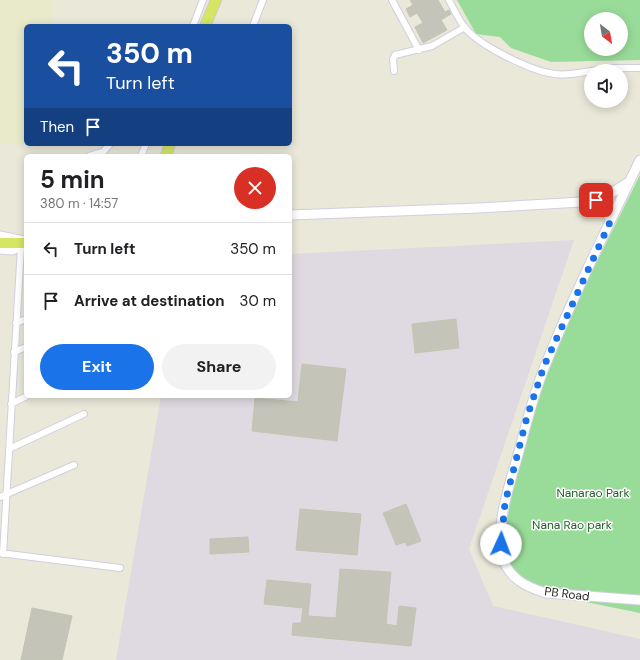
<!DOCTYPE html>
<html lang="en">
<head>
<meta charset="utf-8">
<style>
  body { margin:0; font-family:"DM Sans",sans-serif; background:#f2f2f2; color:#202124; height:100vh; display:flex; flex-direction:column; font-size:15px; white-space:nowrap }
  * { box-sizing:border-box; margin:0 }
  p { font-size:13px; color:#757577 }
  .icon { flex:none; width:22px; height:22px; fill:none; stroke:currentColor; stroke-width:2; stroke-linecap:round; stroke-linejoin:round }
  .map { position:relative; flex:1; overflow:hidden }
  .drawer { position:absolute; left:24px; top:154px; width:268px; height:244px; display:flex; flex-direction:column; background:#fff; border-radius:6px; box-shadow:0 2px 10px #0003 }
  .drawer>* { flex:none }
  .top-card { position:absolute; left:24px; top:24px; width:268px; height:122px; border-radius:6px; box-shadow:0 2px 10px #0003; background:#1a4fa0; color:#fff; overflow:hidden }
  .needle { width:26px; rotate:149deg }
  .fabs { position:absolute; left:584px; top:12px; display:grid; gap:8px }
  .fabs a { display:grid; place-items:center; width:44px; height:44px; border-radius:50%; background:#fff; box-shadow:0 2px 10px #0003; font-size:20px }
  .pin { position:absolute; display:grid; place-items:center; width:34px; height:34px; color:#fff; margin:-17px; border-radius:8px; box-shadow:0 2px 6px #0006 }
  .me { position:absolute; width:44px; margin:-22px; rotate:2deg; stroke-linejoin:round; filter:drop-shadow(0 0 3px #0008) }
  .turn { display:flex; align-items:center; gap:14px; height:84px; padding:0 16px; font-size:18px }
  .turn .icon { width:52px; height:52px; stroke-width:2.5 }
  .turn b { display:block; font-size:28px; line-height:34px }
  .then { display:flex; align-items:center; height:38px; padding:0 16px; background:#0003; gap:8px; font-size:15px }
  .round { display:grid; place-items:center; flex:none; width:42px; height:42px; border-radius:21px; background:#f2f2f2 }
  .summary { display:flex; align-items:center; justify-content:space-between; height:68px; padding:0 16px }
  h1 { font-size:24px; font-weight:700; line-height:30px }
  .action { display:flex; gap:8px; margin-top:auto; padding:8px 16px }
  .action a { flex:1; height:46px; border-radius:24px; background:#1a73e8; color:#fff; font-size:16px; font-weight:700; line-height:46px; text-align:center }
  .action a+a { background:#f2f2f2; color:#202124 }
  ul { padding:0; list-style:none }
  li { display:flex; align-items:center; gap:12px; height:52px; padding:0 16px; border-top:1px solid #e0e0e0 }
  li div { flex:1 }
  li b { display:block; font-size:15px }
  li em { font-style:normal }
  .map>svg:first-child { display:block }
  .industrial { fill:#dfdae1 }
  .education { fill:#e9eac9 }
  .green { fill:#99dc99; fill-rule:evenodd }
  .building { fill:#c4c4b9; stroke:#c4c4b4 }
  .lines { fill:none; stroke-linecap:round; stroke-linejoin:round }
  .street-casing { stroke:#d1cfdf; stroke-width:8 }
  .secondary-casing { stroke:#d1cfdf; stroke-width:11 }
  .primary-casing { stroke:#cbcbcb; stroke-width:12 }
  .street { stroke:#fff; stroke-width:6 }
  .secondary { stroke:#fff; stroke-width:9 }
  .primary { stroke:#d6e662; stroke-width:10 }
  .route { stroke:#1a73e8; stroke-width:7; stroke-dasharray:0 12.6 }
  .labels { text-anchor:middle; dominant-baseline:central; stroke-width:3; stroke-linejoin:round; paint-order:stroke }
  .park-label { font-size:12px; fill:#1e5d27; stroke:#fff }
  .street-label { font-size:12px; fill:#272727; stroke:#fff }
</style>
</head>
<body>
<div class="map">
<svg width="640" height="660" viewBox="0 0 640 660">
  <rect width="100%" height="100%" fill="#e9e8d9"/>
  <path class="industrial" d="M 574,240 L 469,549 L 493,606 L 640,639 L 640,660 L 116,660 L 161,396 L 290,396 L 290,254 Z"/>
  <path class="education" d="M 0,0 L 53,0 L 54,26 L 26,26 L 26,144 L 57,145 L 0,143 Z"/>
  <path class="green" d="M 457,0 L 640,0 L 640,60 L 551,62 L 511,48 L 500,37 L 476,34 ZM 591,19 L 621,19 L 621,49 L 591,49 Z
    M 640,175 L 640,613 L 532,591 L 500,560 L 507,484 L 543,370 Z"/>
  <path class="building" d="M 410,0 L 438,0 L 445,12 L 449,10 L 451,14 L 441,20 L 447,30 L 423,43 L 415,27 L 423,23 L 417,13 L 410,17 L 406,9 L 413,5 Z
    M 456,319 L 459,348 L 415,353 L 412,324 Z
    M 302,364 L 346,369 L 337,441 L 252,431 L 255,398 L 298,402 Z
    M 406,504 L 421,541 L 407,546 L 405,542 L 396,545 L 383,513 Z
    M 300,509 L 361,514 L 357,555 L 296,550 Z
    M 248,537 L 249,552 L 210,554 L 210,539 Z
    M 340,569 L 391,572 L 386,624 L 397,626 L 399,606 L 416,608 L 411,646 L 292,635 L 293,623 L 301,623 L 303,608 L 264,604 L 267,580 L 311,584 L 308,616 L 336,618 Z
    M 32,608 L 72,616 L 62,660 L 21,660 Z"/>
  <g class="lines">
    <g class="street-casing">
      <path id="street" d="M 392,0 L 419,50
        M 449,0 C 454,10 459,21 466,29 C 482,47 531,71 555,74 C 567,76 579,73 591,71
        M 193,26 L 203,0
        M 253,26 L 263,0
        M 394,71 L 393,59 L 395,55 L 432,46 L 465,27
        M 591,71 L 614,68 L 640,68
        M 89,156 L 103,152 L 110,144
        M 141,156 L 146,144
        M 16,323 L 26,319
        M 14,352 L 26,347
        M 11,404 L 27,396
        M 9,449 L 84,414
        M 0,497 L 74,465
        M 0,553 L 120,568
        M 3,554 L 21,247"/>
    </g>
    <g class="secondary-casing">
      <path id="secondary" d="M 640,160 C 607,228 573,296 545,366 C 533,395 526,425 518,455 C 510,482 495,528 502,556 C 508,578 526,587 546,593 L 640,600
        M 599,201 L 611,220
        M 290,215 L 479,208 L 599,201 L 627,183
        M 0,236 L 24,241
        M 0,249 L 12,250 L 26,245"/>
    </g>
    <g class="primary-casing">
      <path id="primary" d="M 205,26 L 216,0
        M 166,156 L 170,144
        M 0,243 L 26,243"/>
    </g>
    <use href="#street" class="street"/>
    <use href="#secondary" class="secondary"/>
    <use href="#primary" class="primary"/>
  </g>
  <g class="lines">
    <path class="route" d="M 501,544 L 505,503 L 527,417 L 544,366 L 611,220 L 599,201 L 596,200"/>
  </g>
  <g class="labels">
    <g class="park-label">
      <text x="593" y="493">Nanarao Park</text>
      <text x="572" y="525">Nana Rao park</text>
    </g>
    <g class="street-label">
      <text transform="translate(567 594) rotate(7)">PB Road</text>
    </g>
  </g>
</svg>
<div class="fabs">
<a><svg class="needle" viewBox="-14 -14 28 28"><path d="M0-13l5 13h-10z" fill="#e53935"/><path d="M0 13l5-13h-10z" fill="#757577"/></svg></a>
<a><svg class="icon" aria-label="sound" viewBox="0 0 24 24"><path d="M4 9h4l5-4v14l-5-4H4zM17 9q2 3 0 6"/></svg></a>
</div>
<div class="pin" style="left:596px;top:200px;background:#d93025"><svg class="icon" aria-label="arrive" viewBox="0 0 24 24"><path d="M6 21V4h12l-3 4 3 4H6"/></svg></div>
<svg class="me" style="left:501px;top:544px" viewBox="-20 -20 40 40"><circle r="19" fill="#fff"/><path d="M0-13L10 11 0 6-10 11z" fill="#1a73e8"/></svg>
<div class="top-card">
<div class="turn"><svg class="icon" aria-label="left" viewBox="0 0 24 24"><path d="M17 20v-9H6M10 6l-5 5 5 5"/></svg><div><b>350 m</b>Turn left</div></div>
<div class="then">Then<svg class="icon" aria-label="arrive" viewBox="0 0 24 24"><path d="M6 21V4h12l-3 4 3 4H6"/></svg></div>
</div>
<section class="drawer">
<div class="summary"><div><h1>5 min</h1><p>380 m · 14:57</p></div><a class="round" style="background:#d93025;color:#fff"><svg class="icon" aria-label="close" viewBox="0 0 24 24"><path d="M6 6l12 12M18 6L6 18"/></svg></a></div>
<ul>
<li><svg class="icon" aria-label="left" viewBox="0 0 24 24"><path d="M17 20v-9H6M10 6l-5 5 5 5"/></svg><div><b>Turn left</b></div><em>350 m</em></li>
<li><svg class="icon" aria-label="arrive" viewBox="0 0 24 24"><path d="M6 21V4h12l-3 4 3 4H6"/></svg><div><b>Arrive at destination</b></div><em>30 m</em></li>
</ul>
<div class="action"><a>Exit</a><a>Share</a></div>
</section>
</div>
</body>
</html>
